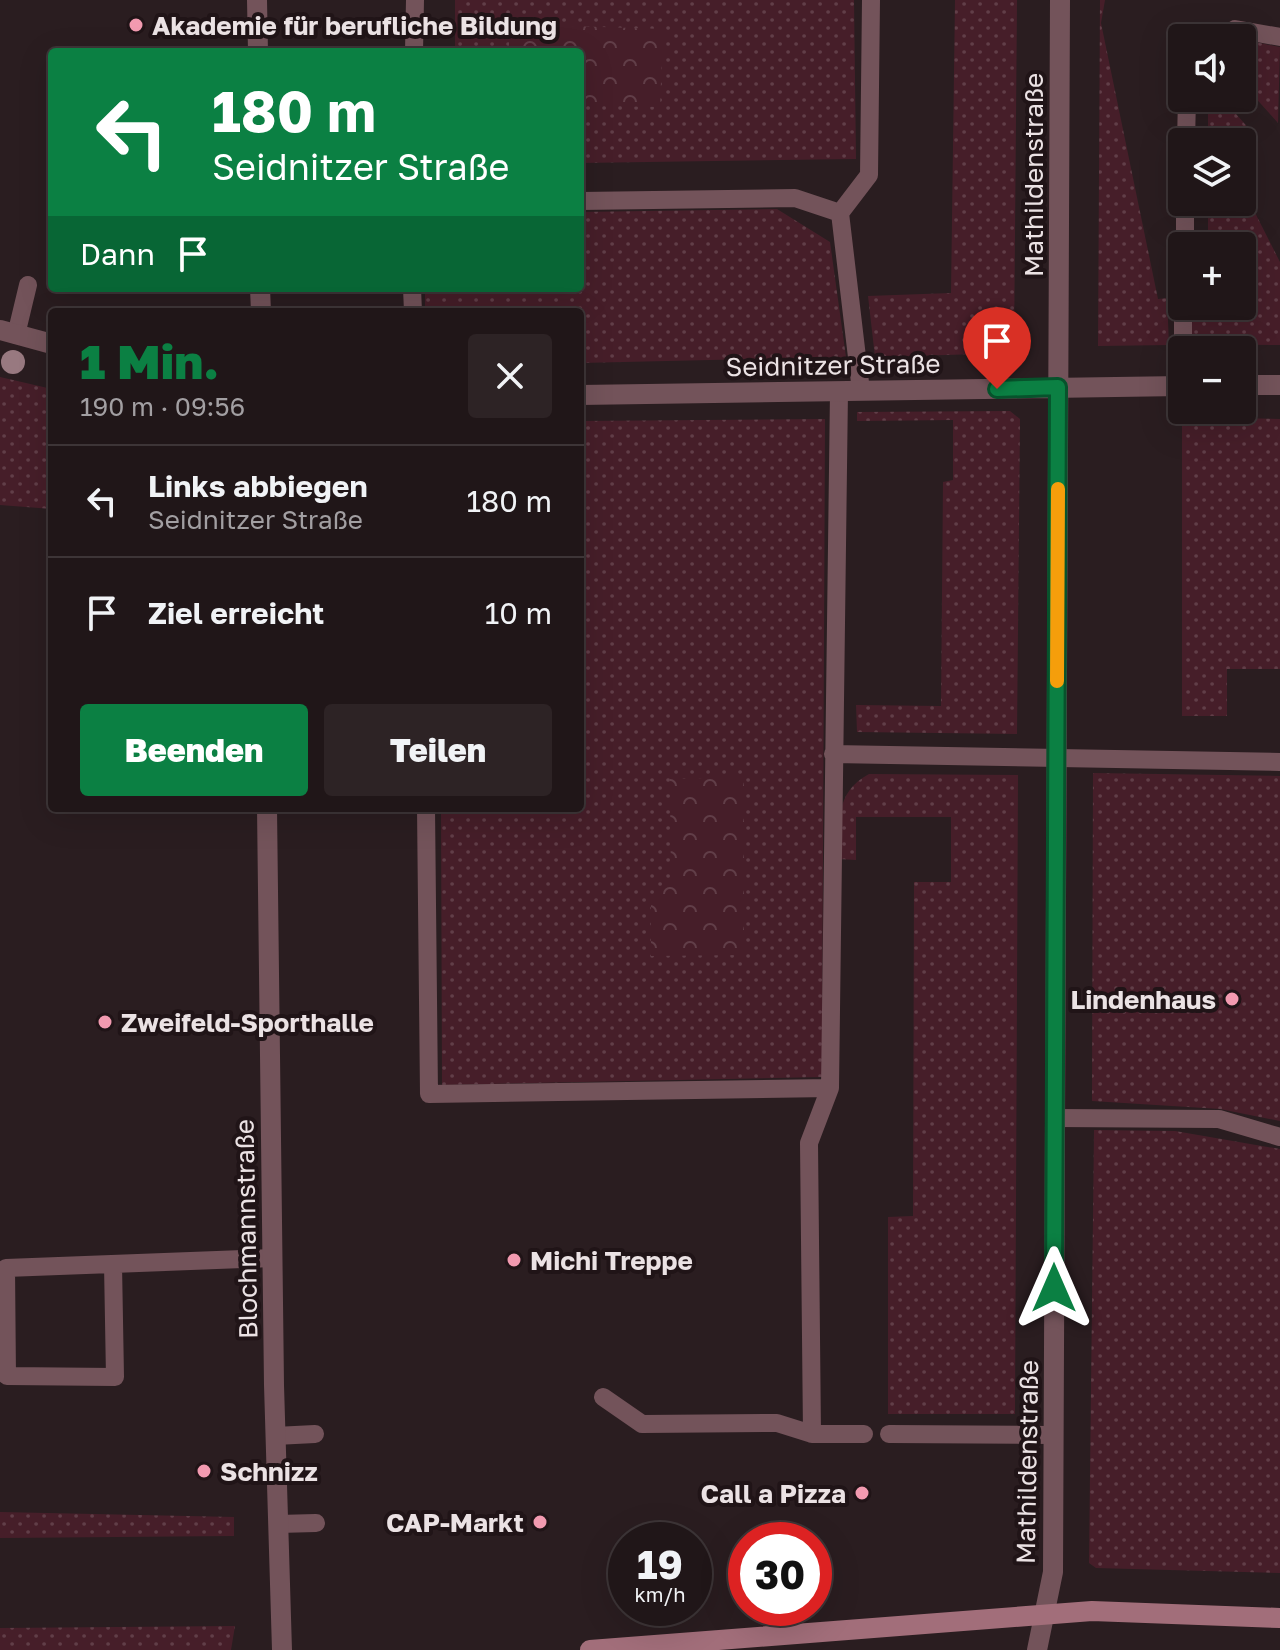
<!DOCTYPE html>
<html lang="de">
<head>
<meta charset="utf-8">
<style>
  body { margin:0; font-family:"Golos Text",sans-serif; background:#2d2325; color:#f1f3f6; height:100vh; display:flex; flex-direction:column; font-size:30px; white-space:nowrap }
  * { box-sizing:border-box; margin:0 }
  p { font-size:26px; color:#a29fa2 }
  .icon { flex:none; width:44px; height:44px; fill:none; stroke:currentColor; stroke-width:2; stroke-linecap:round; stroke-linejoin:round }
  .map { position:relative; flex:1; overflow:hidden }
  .sheet { position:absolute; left:48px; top:308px; width:536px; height:504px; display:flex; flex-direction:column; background:#201618; border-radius:8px; box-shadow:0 8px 32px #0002,0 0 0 2px #3d3537 }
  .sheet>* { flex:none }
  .top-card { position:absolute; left:48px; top:48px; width:536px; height:244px; border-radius:8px; box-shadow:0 8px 32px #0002,0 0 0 2px #3d3537; background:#0b8043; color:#fff; overflow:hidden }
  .fabs { position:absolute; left:1168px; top:24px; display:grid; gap:16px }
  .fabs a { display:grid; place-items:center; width:88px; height:88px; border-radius:8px; background:#201618; box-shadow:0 8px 32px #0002,0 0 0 2px #3d3537; font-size:40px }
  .speed { position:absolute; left:608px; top:1522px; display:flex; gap:16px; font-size:40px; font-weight:700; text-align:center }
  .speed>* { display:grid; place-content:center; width:104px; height:104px; border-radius:50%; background:#201618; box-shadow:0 8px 32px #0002,0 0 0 2px #3d3537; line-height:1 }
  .speed small { font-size:20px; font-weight:400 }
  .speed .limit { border:12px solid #d22; background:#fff; color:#111 }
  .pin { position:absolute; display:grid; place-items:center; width:68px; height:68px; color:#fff; margin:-82px -34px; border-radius:50% 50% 50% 0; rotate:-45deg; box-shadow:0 0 8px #0007 }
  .pin .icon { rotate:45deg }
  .me { position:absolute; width:88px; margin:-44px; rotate:0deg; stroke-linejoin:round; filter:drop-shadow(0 0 6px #0008) }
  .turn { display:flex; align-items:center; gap:28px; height:168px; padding:0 32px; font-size:36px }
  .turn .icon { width:104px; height:104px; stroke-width:2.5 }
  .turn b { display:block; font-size:56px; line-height:68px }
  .then { display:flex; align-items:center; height:76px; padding:0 32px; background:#0003; gap:16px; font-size:30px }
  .round { display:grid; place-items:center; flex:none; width:84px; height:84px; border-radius:8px; background:#2d2325 }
  .head { display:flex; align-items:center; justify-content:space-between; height:136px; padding:0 32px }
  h1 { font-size:48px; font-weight:800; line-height:60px; color:#0b8043 }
  .button { display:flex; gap:16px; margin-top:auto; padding:16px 32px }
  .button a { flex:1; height:92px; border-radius:8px; background:#0b8043; color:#fff; font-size:32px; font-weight:800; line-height:92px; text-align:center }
  .button a+a { background:#2d2325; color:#f1f3f6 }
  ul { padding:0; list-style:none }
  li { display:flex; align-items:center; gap:24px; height:112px; padding:0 32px; border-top:2px solid #3d3537 }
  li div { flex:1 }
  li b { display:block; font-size:30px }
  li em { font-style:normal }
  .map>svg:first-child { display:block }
  .grass { fill:url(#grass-dots) }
  .park { fill:url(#park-crowns) }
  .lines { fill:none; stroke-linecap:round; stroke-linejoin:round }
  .service { stroke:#73535a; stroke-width:18 }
  .minor { stroke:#73535a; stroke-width:20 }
  .secondary { stroke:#a26e7a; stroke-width:20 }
  .tree { fill:#987980 }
  .route-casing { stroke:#07532c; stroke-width:20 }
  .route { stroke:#0b8043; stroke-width:14 }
  .slow { stroke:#f59e0b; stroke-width:14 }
  .poi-dot { fill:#f29ab0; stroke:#201417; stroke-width:3 }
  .labels { text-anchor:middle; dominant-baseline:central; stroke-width:8; stroke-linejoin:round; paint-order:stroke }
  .poi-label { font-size:26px; font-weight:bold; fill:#ebe2e4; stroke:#201417; text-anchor:start }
  .street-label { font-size:26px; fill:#ebe2e4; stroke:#201417 }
</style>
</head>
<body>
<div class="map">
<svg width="1280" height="1650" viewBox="0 0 1280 1650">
  <defs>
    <pattern id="grass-dots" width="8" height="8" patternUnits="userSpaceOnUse" patternTransform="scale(2)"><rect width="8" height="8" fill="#461e29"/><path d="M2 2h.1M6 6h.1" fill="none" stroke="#613e48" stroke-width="1.8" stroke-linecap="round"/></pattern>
    <pattern id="park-crowns" width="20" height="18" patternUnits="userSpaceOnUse" patternTransform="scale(2)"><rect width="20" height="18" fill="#461e29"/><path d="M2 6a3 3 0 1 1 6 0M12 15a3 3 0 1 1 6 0" fill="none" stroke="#613e48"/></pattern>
  </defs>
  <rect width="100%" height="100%" fill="#2a1d20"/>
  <path class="grass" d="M 455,0 L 854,0 L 856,159 L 580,163 L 580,52 L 455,52 Z
    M 955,0 L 1017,0 L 1014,353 L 875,357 L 868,296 L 951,293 Z
    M 1100,0 L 1105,0 L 1101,23 L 1158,299 L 1167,298 L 1169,345 L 1098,346 Z
    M 1255,42 L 1280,47 L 1278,123 L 1242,83 L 1242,51 Z
    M 1197,98 L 1222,98 L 1258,139 L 1242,152 L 1242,142 L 1208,142 L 1208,110 L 1197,108 Z
    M 1242,187 L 1280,262 L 1280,345 L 1191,344 L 1193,306 L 1242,306 L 1242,246 L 1208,246 L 1208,202 L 1242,202 Z
    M 777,209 L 830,242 L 846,357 L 580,363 L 580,312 L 425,312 L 425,288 L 580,288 L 580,212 Z
    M 0,377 L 52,389 L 52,509 L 0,505 Z
    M 1010,411 L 1020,419 L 1017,734 L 857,732 L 856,705 L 941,706 L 943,482 L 953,480 L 953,420 L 857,421 L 857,412 Z
    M 1182,417 L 1280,419 L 1280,669 L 1227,669 L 1227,716 L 1182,716 Z
    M 825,419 L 822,1077 L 442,1085 L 441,808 L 580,808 L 580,421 Z
    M 1093,773 L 1280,776 L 1280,1121 L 1220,1109 L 1092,1101 Z
    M 869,774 L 1018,775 L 1015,1414 L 888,1414 L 888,1217 L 913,1216 L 914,882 L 951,882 L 951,817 L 856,817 L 856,860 L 839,859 C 841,821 833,794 869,774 Z
    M 1094,1130 L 1175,1131 L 1280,1149 L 1280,1573 L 1096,1568 L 1089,1563 Z
    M 0,1512 L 234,1517 L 234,1536 L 0,1538 Z
    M 235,1626 L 231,1650 L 0,1650 L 0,1628 Z"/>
  <path class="park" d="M 509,24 L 663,29 L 660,107 L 580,105 L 580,52 L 509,52 Z
    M 744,777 L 744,955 L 651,956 L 651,899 L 671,882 L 670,779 Z"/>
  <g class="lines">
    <path class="service" d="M 1221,38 L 1235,29 L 1280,37
      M 414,52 L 415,0
      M 1186,142 L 1187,98
      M 580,201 L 795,198 L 840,213
      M 1185,246 L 1185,202
      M 412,288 L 413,312
      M 16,335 L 28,285
      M 1183,350 L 1183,306
      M 861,391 L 840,213 L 869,175 L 871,0
      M 833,754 L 1280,762
      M 426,808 L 429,1094 L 830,1088
      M 1055,1118 L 1219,1119 L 1280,1137
      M 113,1264 L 115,1377 L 7,1376 L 6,1268 L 272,1258
      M 603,1397 L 642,1424 L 777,1423 L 812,1434 L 864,1434
      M 812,1434 L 809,1143 L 830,1088 L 839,391
      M 889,1434 L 1054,1435
      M 275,1436 L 315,1434
      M 278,1524 L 316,1523"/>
    <path class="minor" d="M 257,0 L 258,52
      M 260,288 L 261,312
      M 0,330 L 52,344
      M 1242,385 L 1280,385
      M 580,395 L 1182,386
      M 267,808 L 274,1385 L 282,1650
      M 1037,1650 L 1053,1572 L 1060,0"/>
    <path class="secondary" d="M 590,1650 L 1092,1611 L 1280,1618"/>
  </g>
  <circle class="tree" cx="13" cy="362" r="12"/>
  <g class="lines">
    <g class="route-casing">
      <path id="route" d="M 997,389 L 1058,387 L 1054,1288"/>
    </g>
    <use href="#route" class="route"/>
    <path class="slow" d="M 1057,681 L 1058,489"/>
  </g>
  <g class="poi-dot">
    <circle cx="136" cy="25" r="8"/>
    <circle cx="1232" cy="999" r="8"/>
    <circle cx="105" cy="1022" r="8"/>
    <circle cx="514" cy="1260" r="8"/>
    <circle cx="204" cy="1471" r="8"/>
    <circle cx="862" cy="1493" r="8"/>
    <circle cx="540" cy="1522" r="8"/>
  </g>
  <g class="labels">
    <g class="poi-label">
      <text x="152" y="25">Akademie für berufliche Bildung</text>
      <text x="1216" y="999" text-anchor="end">Lindenhaus</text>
      <text x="121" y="1022">Zweifeld-Sporthalle</text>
      <text x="530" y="1260">Michi Treppe</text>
      <text x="220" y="1471">Schnizz</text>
      <text x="846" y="1493" text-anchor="end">Call a Pizza</text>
      <text x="524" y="1522" text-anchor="end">CAP-Markt</text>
    </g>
    <g class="street-label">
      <text transform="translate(1033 175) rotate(-90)">Mathildenstraße</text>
      <text transform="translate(833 365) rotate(-1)">Seidnitzer Straße</text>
      <text transform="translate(246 1229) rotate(-91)">Blochmannstraße</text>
      <text transform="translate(1027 1462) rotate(-89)">Mathildenstraße</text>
    </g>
  </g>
</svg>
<div class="fabs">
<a><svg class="icon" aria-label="sound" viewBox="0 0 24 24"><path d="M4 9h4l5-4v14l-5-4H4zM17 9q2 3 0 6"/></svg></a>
<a><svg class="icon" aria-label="layers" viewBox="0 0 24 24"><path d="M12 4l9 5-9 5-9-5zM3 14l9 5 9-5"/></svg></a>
<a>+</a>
<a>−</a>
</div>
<div class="speed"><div>19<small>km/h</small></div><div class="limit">30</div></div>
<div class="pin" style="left:997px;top:389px;background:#d93025"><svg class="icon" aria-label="arrive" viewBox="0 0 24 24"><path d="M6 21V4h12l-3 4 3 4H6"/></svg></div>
<svg class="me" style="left:1054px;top:1288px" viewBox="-20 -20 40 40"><path d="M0-17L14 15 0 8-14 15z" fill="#0b8043" stroke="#fff" stroke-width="4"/></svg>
<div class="top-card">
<div class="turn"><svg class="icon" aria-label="left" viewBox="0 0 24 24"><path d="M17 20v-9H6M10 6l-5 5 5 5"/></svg><div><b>180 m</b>Seidnitzer Straße</div></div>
<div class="then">Dann<svg class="icon" aria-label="arrive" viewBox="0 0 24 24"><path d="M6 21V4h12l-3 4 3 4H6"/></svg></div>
</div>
<section class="sheet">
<div class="head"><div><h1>1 Min.</h1><p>190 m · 09:56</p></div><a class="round"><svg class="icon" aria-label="close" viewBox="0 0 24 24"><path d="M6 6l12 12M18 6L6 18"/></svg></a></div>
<ul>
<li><svg class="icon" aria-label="left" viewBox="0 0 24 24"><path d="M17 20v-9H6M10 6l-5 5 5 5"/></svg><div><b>Links abbiegen</b><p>Seidnitzer Straße</p></div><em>180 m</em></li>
<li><svg class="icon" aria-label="arrive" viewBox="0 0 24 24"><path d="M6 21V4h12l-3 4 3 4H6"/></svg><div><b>Ziel erreicht</b></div><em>10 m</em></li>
</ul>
<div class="button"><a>Beenden</a><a>Teilen</a></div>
</section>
</div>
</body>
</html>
